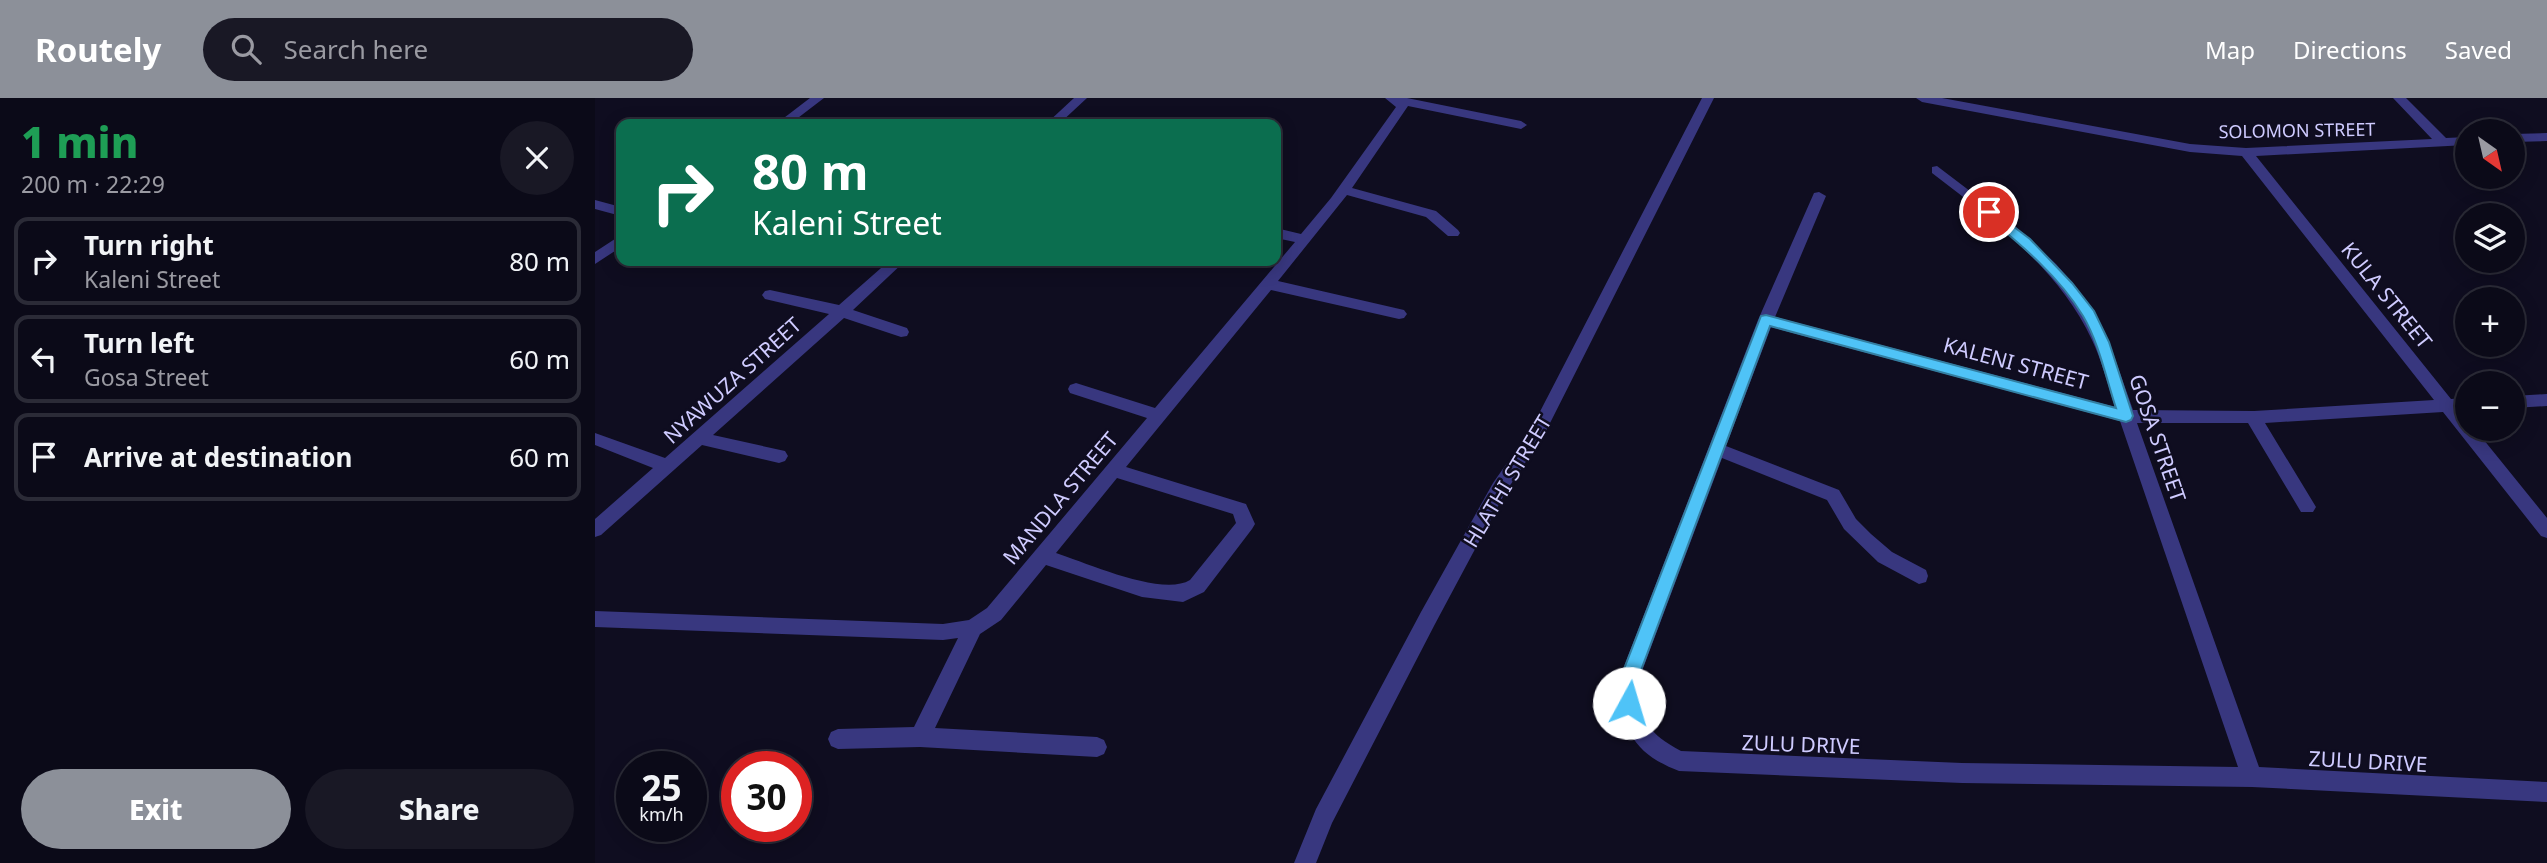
<!DOCTYPE html>
<html lang="en">
<head>
<meta charset="utf-8">
<style>
  body { margin:0; font-family:"Noto Sans",sans-serif; background:#191825; color:#f1f3f6; height:100vh; display:flex; flex-direction:column; font-size:26px; white-space:nowrap }
  * { box-sizing:border-box; margin:0 }
  p { font-size:23px; color:#9a9aa2 }
  .icon { flex:none; width:38px; height:38px; fill:none; stroke:currentColor; stroke-width:2; stroke-linecap:round; stroke-linejoin:round }
  .map { position:relative; flex:1; overflow:hidden }
  .side { display:flex; flex-direction:column; background:#0b0a18; width:595px }
  .side>* { flex:none }
  .guide { position:absolute; left:21px; top:21px; width:665px; height:147px; border-radius:14px; box-shadow:0 4px 18px #0003,0 0 0 2px #2b2b37; background:#0b6e4f; color:#fff; overflow:hidden }
  .needle { width:46px; rotate:146deg }
  .fabs { position:absolute; left:1860px; top:21px; display:grid; gap:14px }
  .fabs a { display:grid; place-items:center; width:70px; height:70px; border-radius:50%; background:#0b0a18; box-shadow:0 4px 18px #0003,0 0 0 2px #2b2b37; font-size:35px }
  .speed { position:absolute; left:21px; top:653px; display:flex; gap:14px; font-size:35px; font-weight:700; text-align:center }
  .speed>* { display:grid; place-content:center; width:91px; height:91px; border-radius:50%; background:#0b0a18; box-shadow:0 4px 18px #0003,0 0 0 2px #2b2b37; line-height:1 }
  .speed small { font-size:18px; font-weight:400 }
  .speed .limit { border:10px solid #d22; background:#fff; color:#111 }
  .pin { position:absolute; display:grid; place-items:center; width:60px; height:60px; color:#fff; margin:-30px; border:4px solid #fff; border-radius:50%; box-shadow:0 2px 7px #0007 }
  .me { position:absolute; width:77px; margin:-38px; rotate:6deg; stroke-linejoin:round; filter:drop-shadow(0 0 5px #0008) }
  .turn { display:flex; align-items:center; gap:24px; height:147px; padding:0 21px; font-size:32px }
  .turn .icon { width:91px; height:91px; stroke-width:2.5 }
  .turn b { display:block; font-size:49px; line-height:60px }
  .round { display:grid; place-items:center; flex:none; width:74px; height:74px; border-radius:37px; background:#191825 }
  .overview { display:flex; align-items:center; justify-content:space-between; height:119px; padding:0 21px }
  h1 { font-size:42px; font-weight:800; line-height:52px; color:#1e9e55 }
  .primary-button { display:flex; gap:14px; margin-top:auto; padding:14px 21px }
  .primary-button a { flex:1; height:80px; border-radius:42px; background:#8c9099; color:#fff; font-size:28px; font-weight:800; line-height:80px; text-align:center }
  .primary-button a+a { background:#191825; color:#f1f3f6 }
  ul { padding:0; list-style:none }
  li { display:flex; align-items:center; gap:21px; height:88px; margin:0 14px 10px; padding:0 7px; border:4px solid #2b2b37; border-radius:14px }
  li div { flex:1 }
  li b { display:block; font-size:26px }
  li em { font-style:normal }
  header { display:flex; align-items:center; gap:42px; box-sizing:border-box; height:98px; padding:0 35px; background:#8c9099; color:#fff }
  header strong { font-size:33px }
  nav { display:flex; gap:38px; margin-inline-start:auto; font-size:24px }
  .search { width:490px; height:63px; background:#191825; display:flex; align-items:center; gap:18px; box-sizing:border-box; padding:0 24px; border-radius:38px; color:#9a9aa2; font-size:26px }
  main { display:flex; flex:1; min-height:0 }
  .map>svg:first-child { display:block }
  .lines { fill:none; stroke-linecap:round; stroke-linejoin:round }
  .minor { fill:#38377f; fill-rule:evenodd }
  .route { fill:#4fc3f7; stroke:#337fa1; stroke-width:2 }
  .labels { text-anchor:middle; dominant-baseline:central; stroke-width:5; stroke-linejoin:round; paint-order:stroke }
  .far-street-label { font-size:18px; fill:#cfcbff; stroke:#0f0d20 }
  .street-label { font-size:21px; fill:#cfcbff; stroke:#0f0d20 }
</style>
</head>
<body>
<header>
<strong>Routely</strong>
<div class="search"><svg class="icon" aria-label="search" viewBox="0 0 24 24"><circle cx="10" cy="10" r="6"/><path d="M15 15l6 6"/></svg>Search here</div>
<nav><a>Map</a><a>Directions</a><a>Saved</a></nav>
</header>
<main>
<section class="side">
<div class="overview"><div><h1>1 min</h1><p>200 m · 22:29</p></div><a class="round"><svg class="icon" aria-label="close" viewBox="0 0 24 24"><path d="M6 6l12 12M18 6L6 18"/></svg></a></div>
<ul>
<li><svg class="icon" aria-label="right" viewBox="0 0 24 24"><path d="M7 20v-9h11M14 6l5 5-5 5"/></svg><div><b>Turn right</b><p>Kaleni Street</p></div><em>80 m</em></li>
<li><svg class="icon" aria-label="left" viewBox="0 0 24 24"><path d="M17 20v-9H6M10 6l-5 5 5 5"/></svg><div><b>Turn left</b><p>Gosa Street</p></div><em>60 m</em></li>
<li><svg class="icon" aria-label="arrive" viewBox="0 0 24 24"><path d="M6 21V4h12l-3 4 3 4H6"/></svg><div><b>Arrive at destination</b></div><em>60 m</em></li>
</ul>
<div class="primary-button"><a>Exit</a><a>Share</a></div>
</section>
<div class="map">
<svg width="1952" height="765" viewBox="0 0 1952 765">
  <rect width="100%" height="100%" fill="#0f0d20"/>
  <g class="lines">
    <path class="minor" d="M 215,0 L 229,0 L 195,26 L 181,26 Z
      M 479,0 L 492,0 L 464,26 L 451,26 Z
      M 790,0 L 812,0 L 926,23 L 932,27 L 926,31 L 813,8 L 757,90 L 841,113 L 863,132 L 865,135 L 863,138 L 853,138 L 831,119 L 752,97 L 683,183 L 809,212 L 812,216 L 809,220 L 804,221 L 676,192 L 531,369 L 651,406 L 660,426 L 657,431 L 609,494 L 588,504 L 547,499 L 451,467 L 406,522 L 385,536 L 340,630 L 502,639 L 509,642 L 512,649 L 509,656 L 502,659 L 325,649 L 243,651 L 236,648 L 233,641 L 236,634 L 243,631 L 319,629 L 363,540 L 348,542 L 0,529 L 0,513 L 348,526 L 374,522 L 392,510 L 552,320 L 475,295 L 473,291 L 475,287 L 481,285 L 560,310 L 700,144 L 681,140 L 681,130 L 706,136 L 736,100 L 801,9 ZM 522,380 L 638,416 L 641,425 L 595,482 C 567,499 492,465 461,455 Z
      M 1107,0 L 1119,0 L 950,335 L 910,395 L 840,526 L 737,725 L 721,765 L 699,765 L 721,711 L 826,514 L 898,385 L 936,331 Z
      M 1321,0 L 1347,0 L 1595,46 L 1651,50 L 1837,41 L 1798,0 L 1811,0 L 1851,40 L 1872,39 L 1872,47 L 1661,58 L 1856,301 L 1872,300 L 1872,312 L 1866,313 L 1872,321 L 1872,331 L 1880,331 L 1952,420 L 1952,440 L 1946,438 L 1848,314 L 1670,325 L 1721,409 L 1718,414 L 1706,414 L 1653,325 L 1542,325 L 1664,669 L 1952,684 L 1952,704 L 1657,689 L 1367,685 L 1084,673 C 1040,656 1029,634 1021,589 L 1163,222 L 1219,95 L 1224,94 L 1231,98 L 1180,219 L 1520,309 C 1513,287 1507,263 1497,242 C 1464,171 1398,122 1337,75 L 1337,69 L 1342,68 L 1417,125 L 1461,166 L 1481,189 L 1514,244 L 1538,312 L 1659,313 L 1839,302 L 1647,58 L 1595,54 L 1327,4 ZM 1176,229 L 1525,323 L 1643,669 L 1367,665 L 1086,653 C 1053,635 1048,625 1041,589 L 1127,360 L 1232,402 L 1249,431 L 1283,464 L 1324,486 L 1331,484 L 1333,478 L 1331,472 L 1297,454 L 1276,436 L 1261,421 L 1244,392 L 1131,348 Z
      M 1952,35 L 1952,43 L 1918,44 L 1918,36 Z
      M 0,102 L 26,109 L 26,118 L 0,111 Z
      M 26,137 L 26,149 L 0,166 L 0,154 Z
      M 294,163 L 310,163 L 258,212 L 312,230 L 314,234 L 312,238 L 306,239 L 249,220 L 118,337 L 190,353 L 193,358 L 190,363 L 184,365 L 107,347 L 6,437 L 0,439 L 0,421 L 58,370 L 0,347 L 0,335 L 70,360 L 234,216 L 170,201 L 167,197 L 170,193 L 175,192 L 244,207 Z
      M 1952,296 L 1952,308 L 1918,310 L 1918,298 Z"/>
  </g>
  <path class="route" d="M 1394,110 L 1435,141 L 1477,185 L 1499,213 L 1514,244 L 1538,318 L 1536,322 L 1531,324 L 1175,228 L 1045,575 C 1040,589 1045,601 1040,611 L 1034,613 L 1027,611 L 1022,589 L 1166,218 L 1171,217 L 1521,310 C 1511,280 1504,245 1488,218 C 1464,178 1425,146 1390,117 L 1390,111 Z"/>
  <g class="labels">
    <g class="far-street-label">
      <text transform="translate(1702 32) rotate(-1)">SOLOMON STREET</text>
    </g>
    <g class="street-label">
      <text transform="translate(1792 197) rotate(51)">KULA STREET</text>
      <text transform="translate(1421 265) rotate(15)">KALENI STREET</text>
      <text transform="translate(137 282) rotate(-42)">NYAWUZA STREET</text>
      <text transform="translate(1563 340) rotate(71)">GOSA STREET</text>
      <text transform="translate(912 383) rotate(-59)">HLATHI STREET</text>
      <text transform="translate(465 400) rotate(-50)">MANDLA STREET</text>
      <text transform="translate(1206 646) rotate(2)">ZULU DRIVE</text>
      <text transform="translate(1773 663) rotate(3)">ZULU DRIVE</text>
    </g>
  </g>
</svg>
<div class="fabs">
<a><svg class="needle" viewBox="-14 -14 28 28"><path d="M0-13l5 13h-10z" fill="#e53935"/><path d="M0 13l5-13h-10z" fill="#9a9aa2"/></svg></a>
<a><svg class="icon" aria-label="layers" viewBox="0 0 24 24"><path d="M12 4l9 5-9 5-9-5zM3 14l9 5 9-5"/></svg></a>
<a>+</a>
<a>−</a>
</div>
<div class="speed"><div>25<small>km/h</small></div><div class="limit">30</div></div>
<div class="pin" style="left:1394px;top:114px;background:#d93025"><svg class="icon" aria-label="arrive" viewBox="0 0 24 24"><path d="M6 21V4h12l-3 4 3 4H6"/></svg></div>
<svg class="me" style="left:1034px;top:605px" viewBox="-20 -20 40 40"><circle r="19" fill="#fff"/><path d="M0-13L10 11 0 6-10 11z" fill="#4fc3f7"/></svg>
<div class="guide">
<div class="turn"><svg class="icon" aria-label="right" viewBox="0 0 24 24"><path d="M7 20v-9h11M14 6l5 5-5 5"/></svg><div><b>80 m</b>Kaleni Street</div></div>
</div>
</div>
</main>
</body>
</html>
